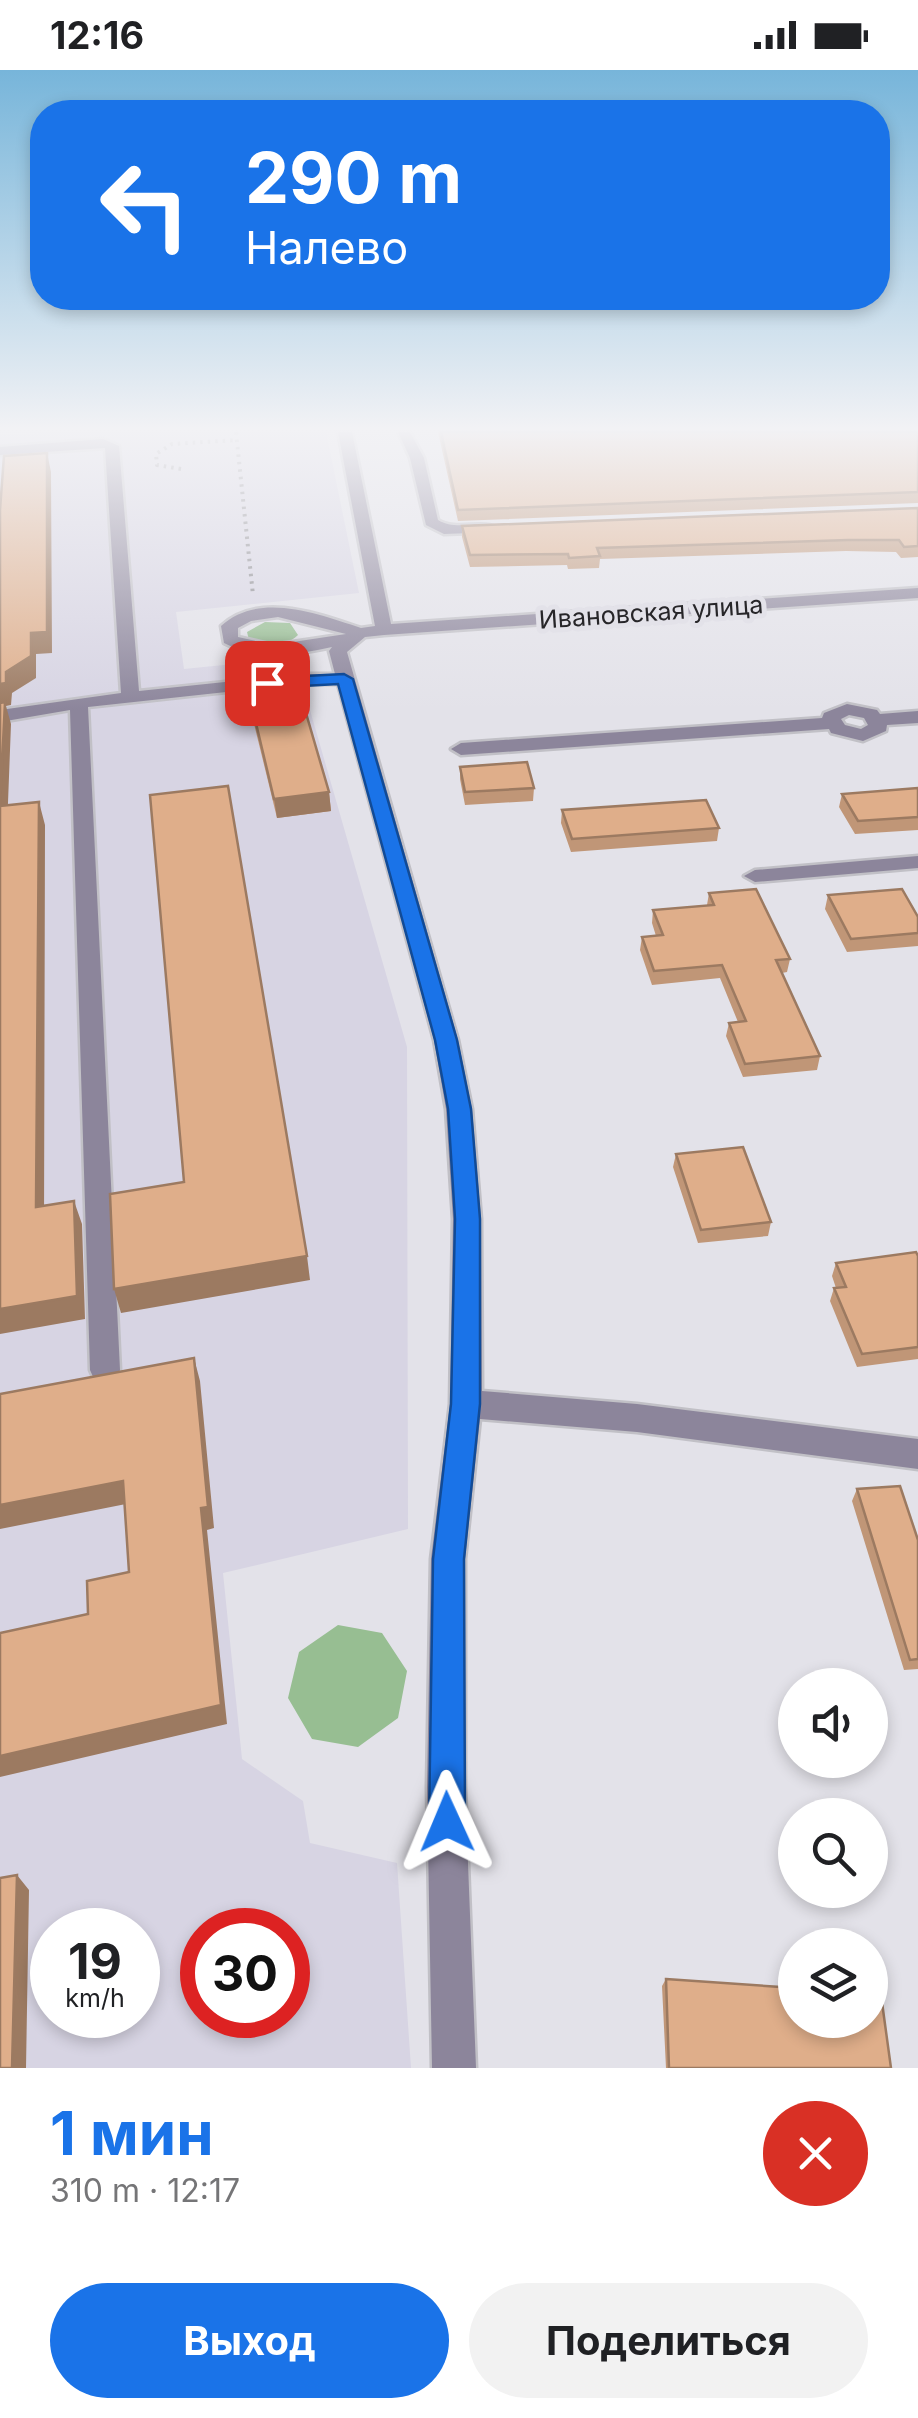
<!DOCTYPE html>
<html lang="ru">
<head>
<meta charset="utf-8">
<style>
  body { margin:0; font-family:Inter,sans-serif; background:#f2f2f2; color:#202124; height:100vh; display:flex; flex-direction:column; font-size:38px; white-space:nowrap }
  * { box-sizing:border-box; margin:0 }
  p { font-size:32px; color:#757577 }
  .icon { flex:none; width:55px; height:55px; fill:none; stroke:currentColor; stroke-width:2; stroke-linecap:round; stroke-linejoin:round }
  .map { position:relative; height:1998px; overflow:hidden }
  .sheet { display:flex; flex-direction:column; background:#fff; flex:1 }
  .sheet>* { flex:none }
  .guide { position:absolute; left:30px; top:30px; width:860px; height:210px; border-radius:40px; box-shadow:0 5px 15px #0003; background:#1a73e8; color:#fff; overflow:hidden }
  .buttons { position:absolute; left:778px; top:1598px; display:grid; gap:20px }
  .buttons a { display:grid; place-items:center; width:110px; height:110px; border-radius:50%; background:#fff; box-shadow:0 5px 15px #0003; font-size:50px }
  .speed { position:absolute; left:30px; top:1838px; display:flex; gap:20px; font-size:50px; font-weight:700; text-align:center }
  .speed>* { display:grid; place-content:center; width:130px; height:130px; border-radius:50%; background:#fff; box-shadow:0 5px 15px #0003; line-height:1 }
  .speed small { font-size:25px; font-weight:400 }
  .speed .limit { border:15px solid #d22; background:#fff; color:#111 }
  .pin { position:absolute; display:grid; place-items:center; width:85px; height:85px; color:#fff; margin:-42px; border-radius:20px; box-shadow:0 5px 15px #0006 }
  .me { position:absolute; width:110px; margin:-55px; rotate:359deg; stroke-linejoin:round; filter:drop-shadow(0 0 8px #0008) }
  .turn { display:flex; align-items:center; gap:35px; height:210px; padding:0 50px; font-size:45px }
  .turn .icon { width:130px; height:130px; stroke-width:2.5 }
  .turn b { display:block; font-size:70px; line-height:85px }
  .round { display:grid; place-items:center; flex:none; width:105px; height:105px; border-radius:52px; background:#f2f2f2 }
  .headline { display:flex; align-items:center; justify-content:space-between; height:170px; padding:0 50px }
  h1 { font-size:60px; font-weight:700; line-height:75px; color:#1a73e8 }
  .primary-button { display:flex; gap:20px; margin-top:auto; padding:20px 50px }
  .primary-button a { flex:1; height:115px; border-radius:60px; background:#1a73e8; color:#fff; font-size:40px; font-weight:700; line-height:115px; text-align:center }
  .primary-button a+a { background:#f2f2f2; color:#202124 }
  .status { display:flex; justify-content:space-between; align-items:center; height:70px; padding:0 50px; background:#fff; direction:ltr }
  .status svg { height:28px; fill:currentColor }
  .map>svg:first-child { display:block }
  .built { fill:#d7d4e3; fill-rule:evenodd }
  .green { fill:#97be92 }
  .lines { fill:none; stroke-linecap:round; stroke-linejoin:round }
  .minor-casing { stroke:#c1c0c6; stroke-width:5 }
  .path { stroke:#8b8a8f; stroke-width:4; stroke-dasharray:2.5 5; stroke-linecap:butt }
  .minor { fill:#8c859b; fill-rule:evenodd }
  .wall { fill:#c09677 }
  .shaded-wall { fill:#9c7a61 }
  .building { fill:#dfae8a; stroke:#9c7a61; stroke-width:2.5 }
  .route { fill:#1a73e8; stroke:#114b97; stroke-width:2.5 }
  .labels { text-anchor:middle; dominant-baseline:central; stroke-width:10; stroke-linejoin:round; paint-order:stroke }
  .far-street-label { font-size:25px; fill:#272629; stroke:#e3e2e9 }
</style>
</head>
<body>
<div class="status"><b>12:16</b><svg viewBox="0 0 49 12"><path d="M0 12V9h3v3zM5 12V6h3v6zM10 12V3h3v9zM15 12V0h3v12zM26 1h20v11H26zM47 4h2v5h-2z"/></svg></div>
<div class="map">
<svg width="918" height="1998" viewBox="0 0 918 1998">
  <rect width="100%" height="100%" fill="#e3e2e9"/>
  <path class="built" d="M 67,362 L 326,362 L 359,523 L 176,542 L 184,599 L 295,588 L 407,977 L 408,1459 L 223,1503 L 242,1689 L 303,1731 L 310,1773 L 397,1793 L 411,1998 L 0,1998 L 0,365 ZM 52,1860 L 138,1860 L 138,1945 L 52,1945 ZM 202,1860 L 288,1860 L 288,1945 L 202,1945 Z"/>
  <path class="green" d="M 265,552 L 290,553 L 298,565 C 283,579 268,575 249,570 L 247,562 Z
    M 338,1555 L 382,1563 L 407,1601 L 398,1648 L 358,1677 L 312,1669 L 288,1628 L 299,1582 Z"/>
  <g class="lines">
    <g class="minor-casing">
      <path id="minor" d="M 338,362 L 352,362 L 391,554 L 918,518 L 918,528 L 384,565 L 365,567 L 347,582 L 458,970 L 472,1039 L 481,1149 L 482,1321 L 637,1334 L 918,1369 L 918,1399 L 637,1362 L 480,1349 L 465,1489 L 465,1717 L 476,1998 L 432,1998 L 427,1717 L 431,1489 L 450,1334 L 453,1149 L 446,1039 L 434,970 L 338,614 L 301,614 L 88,637 L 120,1300 L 116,1309 L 105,1313 L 94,1309 L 90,1300 L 70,640 L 0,652 L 0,640 L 121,623 L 105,378 L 0,385 L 0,377 L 103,369 L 119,376 L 139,621 L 301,604 L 335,604 L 329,581 L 332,577 C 295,585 259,591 224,573 L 221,556 C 259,521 318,544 361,558 L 375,556 ZM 278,547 L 346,564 L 273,575 L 238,567 L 238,558 L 251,551 Z
        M 398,362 L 410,362 L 424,388 L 438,450 C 457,462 482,448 500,459 L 498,462 L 444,464 L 426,455 L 410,388 Z
        M 847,634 L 877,640 L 880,644 L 918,641 L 918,653 L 887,655 L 886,661 L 863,671 L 831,663 L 829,659 L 461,685 L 451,679 L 461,673 L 822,648 L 824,643 ZM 849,645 L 864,648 L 868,655 L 861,659 L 845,655 L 841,649 Z
        M 918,786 L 918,798 L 755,812 L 744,806 L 755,800 Z"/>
    </g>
    <path class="path" d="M 236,362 L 253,525
      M 181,399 L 157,395 L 156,384 L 172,374 L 237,370"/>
    <use href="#minor" class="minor"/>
  </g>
  <path class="wall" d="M 438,362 L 918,362 L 918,433 L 458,451 Z
    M 918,438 L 918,487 L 901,488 L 896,482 L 846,481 L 600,489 L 599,498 L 568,499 L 567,495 L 470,497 L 462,467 L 462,456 Z
    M 245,607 L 329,722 L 331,741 L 277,748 L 247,625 Z
    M 460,697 L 534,718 L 533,731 L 465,735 L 460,709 Z
    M 918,718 L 918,760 L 855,764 L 839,737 L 842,724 Z
    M 562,740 L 719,758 L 717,771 L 571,782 L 561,753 Z
    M 709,823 L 790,889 L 787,902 L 782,903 L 820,986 L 817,1000 L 743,1007 L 726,966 L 729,953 L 738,952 L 720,908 L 652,915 L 640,880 L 642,867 L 656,866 L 652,853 L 653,840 L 707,835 Z
    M 828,825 L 918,847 L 918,876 L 847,882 L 825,839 Z
    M 676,1084 L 771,1152 L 768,1166 L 698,1173 L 673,1097 Z
    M 918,1186 L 918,1289 L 857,1297 L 830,1231 L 834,1218 L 836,1218 L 832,1206 L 836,1193 Z
    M 857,1419 L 918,1470 L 918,1599 L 904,1600 L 852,1431 Z
    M 666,1909 L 891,1998 L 666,1998 L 662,1916 Z"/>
  <path class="shaded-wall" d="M 47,383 L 51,402 L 52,583 L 36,584 L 36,608 L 12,623 L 11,635 L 6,636 L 11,654 L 7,759 L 0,736 L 0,614 L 31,563 Z
    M 329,722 L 331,741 L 277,748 L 274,729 Z
    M 39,732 L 45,755 L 44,1160 L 36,1137 Z
    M 74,1131 L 82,1154 L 85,1249 L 0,1264 L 0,1239 Z
    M 307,1186 L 310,1210 L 121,1243 L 114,1219 Z
    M 194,1288 L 200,1311 L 214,1458 L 207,1460 L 227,1654 L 0,1707 L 0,1686 L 201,1438 Z
    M 123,1411 L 131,1433 L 0,1459 L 0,1435 Z
    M 17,1805 L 29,1820 L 26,1998 L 12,1998 Z"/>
  <path class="building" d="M 441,362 L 918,362 L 918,422 L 458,440 Z
    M 47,383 L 47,562 L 31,563 L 31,586 L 6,602 L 6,613 L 0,614 L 0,440 L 4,386 Z
    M 918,438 L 918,476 L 904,477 L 899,470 L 848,470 L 597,478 L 600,486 L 569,488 L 568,484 L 470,485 L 462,456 Z
    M 294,602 L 329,722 L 274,729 L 245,607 Z
    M 5,632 L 0,736 L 39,732 L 36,1137 L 74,1131 L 77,1226 L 0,1239 L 0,633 Z
    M 527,692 L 534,718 L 465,722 L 460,697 Z
    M 228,716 L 307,1186 L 114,1219 L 110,1124 L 184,1112 L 150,725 Z
    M 918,718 L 918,747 L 858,751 L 842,724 Z
    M 706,730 L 719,758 L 572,769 L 562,740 Z
    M 756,819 L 790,889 L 776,890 L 820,986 L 745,994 L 729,953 L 746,951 L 722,895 L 654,901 L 642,867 L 663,865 L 653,840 L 714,835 L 709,823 Z
    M 902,819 L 918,847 L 918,863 L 851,869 L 828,825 Z
    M 743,1077 L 771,1152 L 701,1160 L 676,1084 Z
    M 916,1182 L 918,1186 L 918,1277 L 862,1284 L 834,1218 L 846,1217 L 836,1193 Z
    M 194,1288 L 208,1437 L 201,1438 L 221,1635 L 0,1686 L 0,1563 L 88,1544 L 87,1511 L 129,1502 L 123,1411 L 0,1435 L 0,1324 Z
    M 900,1416 L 918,1470 L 918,1589 L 910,1590 L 857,1419 Z
    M 17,1805 L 12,1998 L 0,1998 L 0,1808 Z
    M 666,1909 L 795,1918 L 795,1950 L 870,1950 L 870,1924 L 881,1925 L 891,1998 L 669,1998 Z"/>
  <linearGradient id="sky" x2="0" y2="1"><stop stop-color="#77b5da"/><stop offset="0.56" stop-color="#f2f2f5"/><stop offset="1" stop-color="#f2f2f5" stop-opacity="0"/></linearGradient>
  <rect width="918" height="641" fill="url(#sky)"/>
  <path class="route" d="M 344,604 L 353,609 L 457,970 L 471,1039 L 480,1149 L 480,1334 L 464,1489 L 465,1752 L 459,1765 L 447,1770 L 434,1765 L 429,1752 L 433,1489 L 451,1334 L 455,1149 L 448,1039 L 435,970 L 338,614 L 267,618 L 259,613 L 267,608 Z"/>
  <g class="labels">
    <g class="far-street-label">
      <text transform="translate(651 542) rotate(-4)">Ивановская улица</text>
    </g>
  </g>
</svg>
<div class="buttons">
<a><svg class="icon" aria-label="sound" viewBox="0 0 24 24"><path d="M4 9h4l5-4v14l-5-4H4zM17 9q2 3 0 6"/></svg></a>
<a><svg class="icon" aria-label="search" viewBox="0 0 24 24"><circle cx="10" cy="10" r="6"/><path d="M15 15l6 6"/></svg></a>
<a><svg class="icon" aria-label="layers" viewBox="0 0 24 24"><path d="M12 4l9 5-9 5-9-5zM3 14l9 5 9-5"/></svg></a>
</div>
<div class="speed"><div>19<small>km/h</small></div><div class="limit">30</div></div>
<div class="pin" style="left:267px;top:613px;background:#d93025"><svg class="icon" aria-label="arrive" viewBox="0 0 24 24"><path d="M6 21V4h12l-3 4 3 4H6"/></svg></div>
<svg class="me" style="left:447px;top:1752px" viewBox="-20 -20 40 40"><path d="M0-17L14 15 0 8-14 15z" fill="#1a73e8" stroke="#fff" stroke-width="4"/></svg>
<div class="guide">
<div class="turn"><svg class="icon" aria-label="left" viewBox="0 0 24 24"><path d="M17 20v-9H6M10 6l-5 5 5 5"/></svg><div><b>290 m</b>Налево</div></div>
</div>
</div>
<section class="sheet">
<div class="headline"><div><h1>1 мин</h1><p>310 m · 12:17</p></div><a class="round" style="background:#d93025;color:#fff"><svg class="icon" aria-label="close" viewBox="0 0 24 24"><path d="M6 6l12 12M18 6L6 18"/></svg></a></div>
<div class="primary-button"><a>Выход</a><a>Поделиться</a></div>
</section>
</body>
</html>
